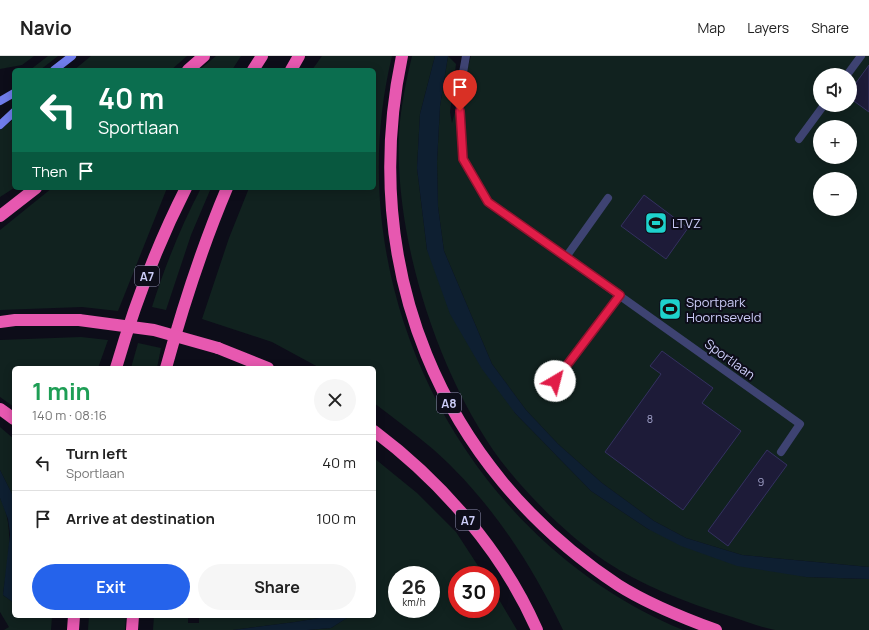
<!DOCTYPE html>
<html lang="en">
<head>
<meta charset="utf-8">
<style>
  body { margin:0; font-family:Manrope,sans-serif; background:#f6f6f6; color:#222; height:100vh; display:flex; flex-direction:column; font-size:15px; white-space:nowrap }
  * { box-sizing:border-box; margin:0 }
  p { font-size:13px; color:#767676 }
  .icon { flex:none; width:22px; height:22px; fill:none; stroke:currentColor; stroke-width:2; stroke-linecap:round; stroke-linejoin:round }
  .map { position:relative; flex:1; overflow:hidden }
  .panel { position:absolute; left:12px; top:310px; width:364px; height:252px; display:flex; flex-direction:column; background:#fff; border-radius:6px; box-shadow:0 2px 10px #0003 }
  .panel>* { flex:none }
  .banner { position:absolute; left:12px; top:12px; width:364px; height:122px; border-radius:6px; box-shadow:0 2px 10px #0003; background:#0b6e4f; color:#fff; overflow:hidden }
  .buttons { position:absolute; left:813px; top:12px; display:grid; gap:8px }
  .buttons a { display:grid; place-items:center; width:44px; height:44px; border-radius:50%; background:#fff; box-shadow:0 2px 10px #0003; font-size:20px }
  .speed { position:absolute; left:388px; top:510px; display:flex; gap:8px; font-size:20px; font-weight:700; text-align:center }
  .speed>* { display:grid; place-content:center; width:52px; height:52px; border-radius:50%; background:#fff; box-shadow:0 2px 10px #0003; line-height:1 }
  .speed small { font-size:10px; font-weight:400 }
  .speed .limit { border:6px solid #d22; background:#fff; color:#111 }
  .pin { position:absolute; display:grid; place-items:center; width:34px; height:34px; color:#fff; margin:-41px -17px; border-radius:50% 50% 50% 0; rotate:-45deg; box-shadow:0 0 4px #0007 }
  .pin .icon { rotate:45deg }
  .me { position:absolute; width:44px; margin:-22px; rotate:37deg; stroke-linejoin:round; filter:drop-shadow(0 0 3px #0008) }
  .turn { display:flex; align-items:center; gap:14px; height:84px; padding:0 20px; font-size:18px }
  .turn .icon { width:52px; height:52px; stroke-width:2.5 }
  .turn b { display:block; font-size:28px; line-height:34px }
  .then { display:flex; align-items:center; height:38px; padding:0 20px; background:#0003; gap:8px; font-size:15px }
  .round { display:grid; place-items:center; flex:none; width:42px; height:42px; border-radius:21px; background:#f6f6f6 }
  .headline { display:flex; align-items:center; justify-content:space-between; height:68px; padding:0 20px }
  h1 { font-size:24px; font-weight:700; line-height:30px; color:#1e9e55 }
  .primary-button { display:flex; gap:8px; margin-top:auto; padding:8px 20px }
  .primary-button a { flex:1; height:46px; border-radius:24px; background:#2563eb; color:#fff; font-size:16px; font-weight:700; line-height:46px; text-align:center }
  .primary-button a+a { background:#f6f6f6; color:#222 }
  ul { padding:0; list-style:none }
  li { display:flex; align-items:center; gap:12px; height:56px; padding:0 20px; border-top:1px solid #e0e0e0 }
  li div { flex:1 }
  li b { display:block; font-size:15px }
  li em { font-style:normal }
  header { display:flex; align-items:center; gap:24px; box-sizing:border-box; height:56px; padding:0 20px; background:#fff; border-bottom:1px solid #e0e0e0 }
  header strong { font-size:19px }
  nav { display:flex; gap:22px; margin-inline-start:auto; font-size:14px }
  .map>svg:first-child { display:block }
  .green { fill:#11221f; fill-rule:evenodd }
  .water { fill:#0e1f31 }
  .building { fill:#1d1b38; stroke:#343160 }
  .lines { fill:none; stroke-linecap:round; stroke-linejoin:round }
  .service { stroke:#3e4372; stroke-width:8 }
  .minor { stroke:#3e4372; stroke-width:8 }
  .secondary { stroke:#707deb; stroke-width:8 }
  .motorway { stroke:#e758b0; stroke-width:12 }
  .motorway-bridge { stroke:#e758b0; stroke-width:12 }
  .route-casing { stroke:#92132f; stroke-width:10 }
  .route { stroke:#e11d48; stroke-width:7 }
  .labels { text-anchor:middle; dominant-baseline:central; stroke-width:4; stroke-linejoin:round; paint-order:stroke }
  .number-label { font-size:11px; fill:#a0a0c8 }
  .shield { fill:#0d0d19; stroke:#9393b5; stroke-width:1 }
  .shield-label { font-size:12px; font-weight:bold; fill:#cccdf8 }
  .poi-label { font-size:13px; fill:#cccdf8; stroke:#0d0d19; text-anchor:start }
  .street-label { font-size:13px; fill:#cccdf8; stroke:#0d0d19 }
</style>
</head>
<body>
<header>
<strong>Navio</strong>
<nav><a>Map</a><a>Layers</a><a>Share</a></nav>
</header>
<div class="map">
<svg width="869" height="574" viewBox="0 0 869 574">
  <rect width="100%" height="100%" fill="#0d0d19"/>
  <path class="green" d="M 0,0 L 34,0 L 22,9 L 0,13 Z
    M 48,0 L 58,0 L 40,14 L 30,14 Z
    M 91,0 L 187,0 L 171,14 L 74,14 Z
    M 216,0 L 241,0 L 232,14 L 199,14 Z
    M 322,0 L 392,0 C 336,231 463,483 683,574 L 563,574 C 531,507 490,444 434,394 C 415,378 394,362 374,347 L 374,312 L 320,312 L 272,286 L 202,263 L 229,182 L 249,132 L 374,132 L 374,14 L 312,14 Z
    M 412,0 L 435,0 L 420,58 L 417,112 L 427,194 L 515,357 L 591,435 L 648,473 L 806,521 L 869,523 L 869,574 C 848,574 826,574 805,574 C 795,574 784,574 775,574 C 759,571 742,564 726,559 C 685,546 641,529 605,505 C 568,480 529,441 501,405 C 438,320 394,182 399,76 C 401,50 406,25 412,0 Z
    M 448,0 L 456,8 L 450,56 L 452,67 L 471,0 L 869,0 L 869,511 L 742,499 L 686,482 L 654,465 L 602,427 L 558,388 L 526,354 L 492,308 L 444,195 L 438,151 L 437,106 L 440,50 ZM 820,19 L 850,19 L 850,49 L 820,49 ZM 820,71 L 850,71 L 850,101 L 820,101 ZM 820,123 L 850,123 L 850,153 L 820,153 Z
    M 14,63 L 14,132 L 0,141 L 0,74 Z
    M 52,132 L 167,132 L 118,255 L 82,251 L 0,254 L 0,174 Z
    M 201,132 L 211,132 L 191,179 L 166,254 L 152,251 C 165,210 181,170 201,132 Z
    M 81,281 L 108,284 L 98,312 L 14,312 L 14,351 L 0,341 L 0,284 Z
    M 138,287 L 161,292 L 157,312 L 131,312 Z
    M 0,371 L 14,383 L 14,442 L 0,414 Z
    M 374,402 L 417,437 L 456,476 L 484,519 L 457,519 L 457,553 L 491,553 L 491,530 L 517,574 L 307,574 L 331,572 L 350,560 L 374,560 ZM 397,519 L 431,519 L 431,553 L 397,553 Z
    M 0,442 C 16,472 7,506 3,539 L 14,547 L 14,560 L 52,560 L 51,574 L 4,574 L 9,571 L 0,556 Z
    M 89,560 L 126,560 L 125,574 L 88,574 Z
    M 154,560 L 188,560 L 188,567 L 199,567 L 199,560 L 331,560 L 295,566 L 233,574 L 153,574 Z"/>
  <path class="water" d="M 435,0 L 448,0 L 440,50 L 437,106 L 438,151 L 444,195 L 492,308 L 526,354 L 558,388 L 602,427 L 654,465 L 686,482 L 742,499 L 869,511 L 869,523 L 806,521 L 737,510 L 681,490 L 648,473 L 591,435 L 515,357 L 482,313 L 450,258 L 427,194 L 417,112 L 420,58 Z
    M 0,414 L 14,442 L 14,547 L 3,539 L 10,478 L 8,463 L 0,442 Z
    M 331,560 L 350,560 L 331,572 L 307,574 L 197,574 L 233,574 L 295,566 Z"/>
  <path class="building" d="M 869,9 L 869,56 L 851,43 L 857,35 L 853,31 Z
    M 644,139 L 688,172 L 666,203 L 621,170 Z
    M 662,295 L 713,332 L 702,347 L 741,375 L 683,454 L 605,396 L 661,318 L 650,310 Z
    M 767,394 L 787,409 L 728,490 L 708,475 Z"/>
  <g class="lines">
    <path class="service" d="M 847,19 L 861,0
      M 799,83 L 824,49"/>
    <path class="minor" d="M 466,0 L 459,39 L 463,103 L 488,146 L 800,368 L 781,396
      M 566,201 L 608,142
      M 555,325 L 620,239"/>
    <path class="secondary" d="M 54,14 L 72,0
      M 0,45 L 14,37
      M 0,69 L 14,56"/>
    <path class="motorway" d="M 402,0 C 358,209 439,411 618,529 C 648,548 683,562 716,574
      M 188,14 L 204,0
      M 253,14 L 262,0
      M 291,14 L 299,0
      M 0,160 L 36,132
      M 0,266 L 15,264 L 79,264
      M 218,292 L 268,312
      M 116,312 C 134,250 157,189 186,132
      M 166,312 C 183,250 202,191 227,132
      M 0,353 L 14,363
      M 374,375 C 442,426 503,496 537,574
      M 73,574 L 74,560
      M 132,574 L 133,560"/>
    <path class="motorway-bridge" d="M 79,264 L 154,274 L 218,292"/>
  </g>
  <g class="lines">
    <g class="route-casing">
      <path id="route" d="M 460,55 L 463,103 L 488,146 L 620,239 L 555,325"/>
    </g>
    <use href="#route" class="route"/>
  </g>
  <defs>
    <g id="stadium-square" transform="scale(1.15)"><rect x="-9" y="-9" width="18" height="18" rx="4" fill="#1ed2cd" stroke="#0d0d19"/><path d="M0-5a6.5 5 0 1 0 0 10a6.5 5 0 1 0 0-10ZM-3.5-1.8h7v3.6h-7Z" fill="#111"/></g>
  </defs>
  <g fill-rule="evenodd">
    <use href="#stadium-square" x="656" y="167"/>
    <use href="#stadium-square" x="670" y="253"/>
  </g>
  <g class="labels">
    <g class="number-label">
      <text x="650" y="362">8</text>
      <text x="761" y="425">9</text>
    </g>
    <g class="shield">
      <rect x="135" y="210" width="24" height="20" rx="3"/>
      <rect x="437" y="337" width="24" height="20" rx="3"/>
      <rect x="456" y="454" width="24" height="20" rx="3"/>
    </g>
    <g class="shield-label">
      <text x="147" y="220">A7</text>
      <text x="449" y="347">A8</text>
      <text x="468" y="464">A7</text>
    </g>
    <g class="poi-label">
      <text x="672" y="167">LTVZ</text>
      <text x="686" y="246">Sportpark<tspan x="686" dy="15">Hoornseveld</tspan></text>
    </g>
    <g class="street-label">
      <text transform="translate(730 303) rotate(36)">Sportlaan</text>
    </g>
  </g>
</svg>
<div class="buttons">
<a><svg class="icon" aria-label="sound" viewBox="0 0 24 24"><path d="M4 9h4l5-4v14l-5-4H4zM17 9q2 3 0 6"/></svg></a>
<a>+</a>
<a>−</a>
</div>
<div class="speed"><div>26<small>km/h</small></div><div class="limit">30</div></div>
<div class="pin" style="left:460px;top:55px;background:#d93025"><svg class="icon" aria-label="arrive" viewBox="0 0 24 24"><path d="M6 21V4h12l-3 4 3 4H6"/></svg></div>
<svg class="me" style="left:555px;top:325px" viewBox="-20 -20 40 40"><circle r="19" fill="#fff"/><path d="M0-13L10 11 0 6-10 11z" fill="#e11d48"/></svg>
<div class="banner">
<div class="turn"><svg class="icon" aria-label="left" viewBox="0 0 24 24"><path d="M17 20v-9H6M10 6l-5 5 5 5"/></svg><div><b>40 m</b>Sportlaan</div></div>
<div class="then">Then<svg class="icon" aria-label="arrive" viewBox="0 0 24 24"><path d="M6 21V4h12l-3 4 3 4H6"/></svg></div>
</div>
<section class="panel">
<div class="headline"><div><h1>1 min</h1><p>140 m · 08:16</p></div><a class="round"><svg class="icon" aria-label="close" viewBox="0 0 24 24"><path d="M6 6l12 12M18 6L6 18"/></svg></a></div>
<ul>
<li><svg class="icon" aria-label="left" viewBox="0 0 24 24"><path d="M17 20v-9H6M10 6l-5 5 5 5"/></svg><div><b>Turn left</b><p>Sportlaan</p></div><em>40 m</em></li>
<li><svg class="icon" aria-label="arrive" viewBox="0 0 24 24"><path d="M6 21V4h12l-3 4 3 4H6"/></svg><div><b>Arrive at destination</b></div><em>100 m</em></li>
</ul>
<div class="primary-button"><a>Exit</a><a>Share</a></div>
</section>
</div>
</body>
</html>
